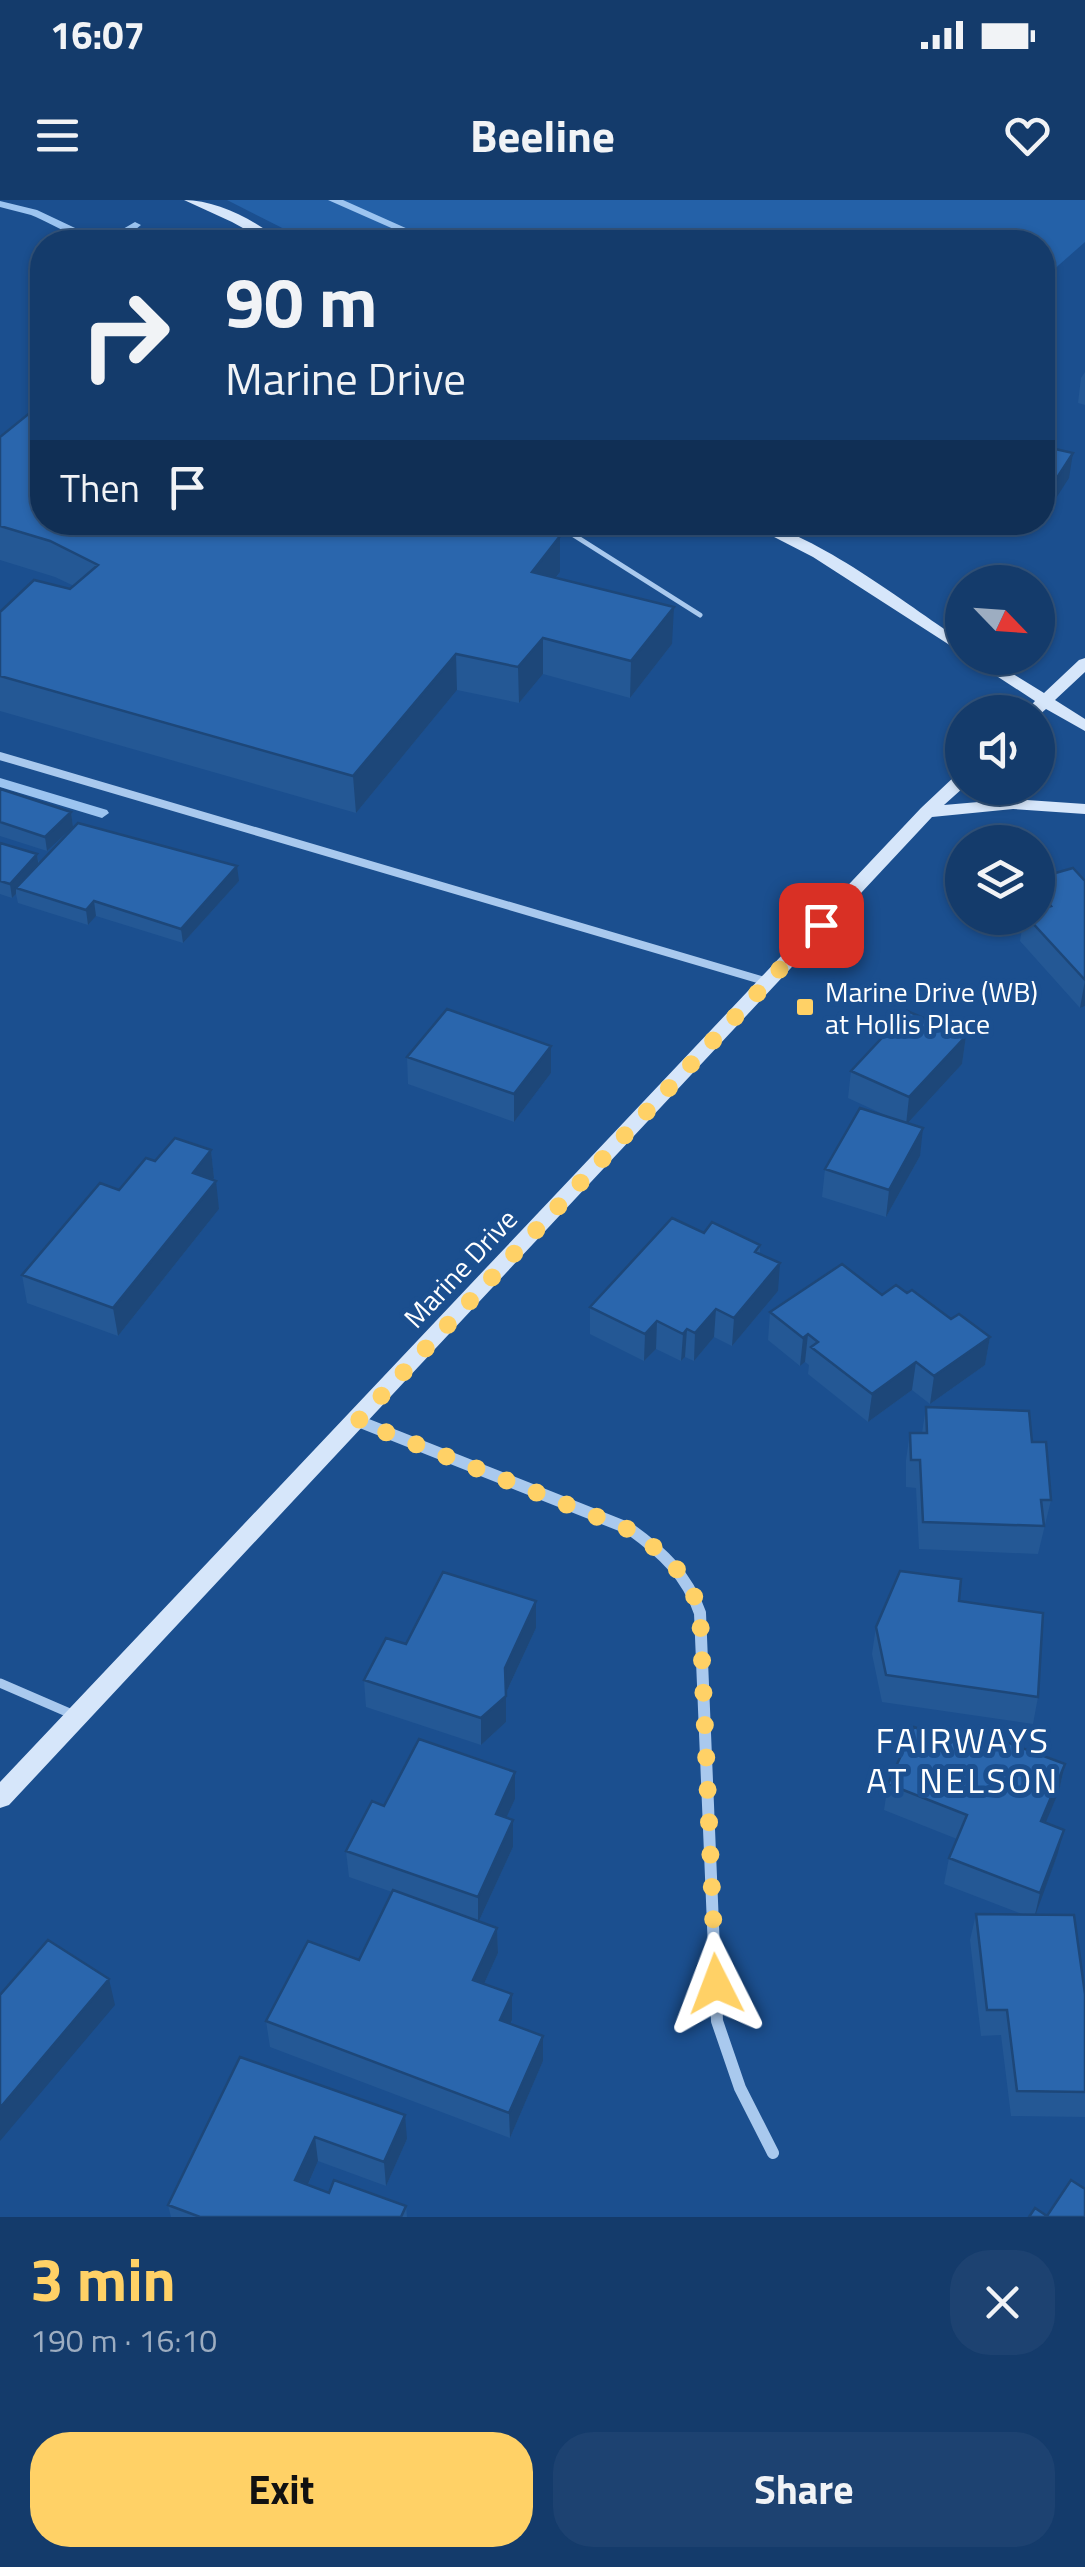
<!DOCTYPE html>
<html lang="en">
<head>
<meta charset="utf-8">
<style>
  body { margin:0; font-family:"Titillium Web",sans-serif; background:#1d4271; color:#f1f3f6; height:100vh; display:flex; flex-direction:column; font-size:38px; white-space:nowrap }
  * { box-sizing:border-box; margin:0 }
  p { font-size:32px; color:#9dadc1 }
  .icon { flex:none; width:55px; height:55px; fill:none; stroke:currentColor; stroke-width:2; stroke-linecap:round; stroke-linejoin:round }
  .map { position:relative; height:2017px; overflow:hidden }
  .sheet { display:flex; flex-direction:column; background:#143b6b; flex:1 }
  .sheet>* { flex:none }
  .hud { position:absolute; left:30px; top:30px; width:1025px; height:305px; border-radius:40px; box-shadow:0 2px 8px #0004,0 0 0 2px #33557e; background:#143b6b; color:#f1f3f6; overflow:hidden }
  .needle { width:65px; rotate:115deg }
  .controls { position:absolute; left:945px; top:365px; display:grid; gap:20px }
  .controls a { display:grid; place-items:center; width:110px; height:110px; border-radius:50%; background:#143b6b; box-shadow:0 2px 8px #0004,0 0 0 2px #33557e; font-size:50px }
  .pin { position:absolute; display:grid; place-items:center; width:85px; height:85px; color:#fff; margin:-42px; border-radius:20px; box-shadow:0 5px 15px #0006 }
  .me { position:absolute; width:110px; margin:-55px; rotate:357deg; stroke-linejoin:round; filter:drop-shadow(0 0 8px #0008) }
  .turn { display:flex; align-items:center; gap:35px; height:210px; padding:0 30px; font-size:45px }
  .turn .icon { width:130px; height:130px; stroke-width:2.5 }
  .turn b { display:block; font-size:70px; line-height:85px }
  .then { display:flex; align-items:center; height:95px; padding:0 30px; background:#0003; gap:20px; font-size:38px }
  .round { display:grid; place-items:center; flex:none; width:105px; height:105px; border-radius:40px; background:#1d4271 }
  .headline { display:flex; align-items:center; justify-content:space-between; height:170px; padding:0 30px }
  h1 { font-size:60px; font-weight:700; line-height:75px; color:#ffd166 }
  .primary-button { display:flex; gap:20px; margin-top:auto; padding:20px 30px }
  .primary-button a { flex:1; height:115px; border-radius:40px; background:#ffd166; color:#111; font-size:40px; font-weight:700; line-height:115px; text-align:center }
  .primary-button a+a { background:#1d4271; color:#f1f3f6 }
  .status { display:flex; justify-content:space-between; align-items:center; height:70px; padding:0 50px; background:#143b6b; direction:ltr }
  .status svg { height:28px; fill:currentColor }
  header { display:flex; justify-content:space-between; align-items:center; height:130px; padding:0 30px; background:#143b6b; font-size:45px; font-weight:700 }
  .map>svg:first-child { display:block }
  .green { fill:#2461a8 }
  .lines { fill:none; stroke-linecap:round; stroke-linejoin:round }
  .stream { fill:#9cc4f0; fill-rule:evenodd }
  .lane-far2 { stroke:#a9c9ee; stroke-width:5 }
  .lane-far1 { stroke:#a9c9ee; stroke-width:8 }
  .lane { stroke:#a9c9ee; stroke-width:9 }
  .street { stroke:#a9c9ee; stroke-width:12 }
  .secondary { fill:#d6e6fa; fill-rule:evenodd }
  .wall { fill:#245895 }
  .shaded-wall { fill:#1d4779 }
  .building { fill:#2a66ad; stroke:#1d4779; stroke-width:2.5 }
  .route { stroke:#ffd166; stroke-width:18; stroke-dasharray:0 32.4 }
  .poi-dot { fill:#ffd166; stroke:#1b4f8f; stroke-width:4 }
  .labels { text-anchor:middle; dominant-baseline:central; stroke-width:10; stroke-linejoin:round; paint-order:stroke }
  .poi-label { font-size:28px; fill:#fff; stroke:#1b4f8f; text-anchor:start }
  .street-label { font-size:28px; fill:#fff; stroke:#1b4f8f }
  .near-neighbourhood-label { font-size:35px; letter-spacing:2.5px; fill:#fff; stroke:#1b4f8f }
</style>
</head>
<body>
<div class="status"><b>16:07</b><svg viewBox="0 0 49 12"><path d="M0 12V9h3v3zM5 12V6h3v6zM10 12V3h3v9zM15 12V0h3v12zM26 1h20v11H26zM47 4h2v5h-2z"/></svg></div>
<header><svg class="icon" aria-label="menu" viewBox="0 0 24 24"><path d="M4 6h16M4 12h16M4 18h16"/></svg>Beeline<svg class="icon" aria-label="heart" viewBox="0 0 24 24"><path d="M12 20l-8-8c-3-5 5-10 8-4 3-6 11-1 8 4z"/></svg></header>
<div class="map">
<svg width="1085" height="2017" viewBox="0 0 1085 2017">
  <rect width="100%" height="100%" fill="#1b4f8f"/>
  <path class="green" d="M 227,0 L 1085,0 L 1085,42 L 1043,79 L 1042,42 L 310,42 Z"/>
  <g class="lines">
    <path class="stream" d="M 328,0 L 343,0 L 437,42 L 423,42 Z
      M 0,1 L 37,10 L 92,36 L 116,33 L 135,22 L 141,25 C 100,61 71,31 31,15 C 21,12 10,10 0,7 Z
      M 0,578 L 107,610 L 109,613 L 102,618 L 0,587 Z"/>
    <path class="lane-far2" d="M 553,322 L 700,415"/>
    <path class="lane-far1" d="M 0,556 L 768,782"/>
    <path class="lane" d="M 0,1483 L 74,1515"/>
    <path class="street" d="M 358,1221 L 630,1329 C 662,1352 687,1375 700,1413 L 717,1821 L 740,1888 L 773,1953"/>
    <path class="secondary" d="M 184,0 C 217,0 257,21 282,42 L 268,42 L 232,22 Z
      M 745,322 C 803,322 911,408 962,441 L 962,453 L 813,357 Z
      M 969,458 L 987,458 L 1044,493 L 1079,460 L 1085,458 L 1085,472 L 1055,500 L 1085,519 L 1085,531 L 1046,509 L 1038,516 L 1038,512 L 1025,512 L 1035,501 Z
      M 962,574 L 963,588 L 944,605 L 1013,599 L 1085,604 L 1085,614 L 1013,609 L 932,617 L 9,1605 L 0,1608 L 0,1582 L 921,608 L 956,575 Z"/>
  </g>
  <path class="wall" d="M 1085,172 L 1085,205 L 1078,203 L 1081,178 Z
    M 0,237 L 560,336 L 560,372 L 556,378 L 672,444 L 630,498 L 543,474 L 519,503 L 457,490 L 356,613 L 0,511 L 0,412 L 70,389 L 74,386 L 55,377 L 0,360 Z
    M 0,589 L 71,612 L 73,627 L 47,651 L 0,636 Z
    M 0,643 L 37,654 L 39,664 L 239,681 L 183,743 L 96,716 L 88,725 L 18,703 L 16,694 L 12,698 L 0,694 Z
    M 1038,678 L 1085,681 L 1085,806 L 1080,808 L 1020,741 L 1024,718 L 1038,718 Z
    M 966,836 L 962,864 L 908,923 L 920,956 L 886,1017 L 822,997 L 825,969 L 887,916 L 848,898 L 851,871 Z
    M 407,857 L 551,873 L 514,922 L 408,884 Z
    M 211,950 L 214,978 L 213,980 L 219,1009 L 118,1136 L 27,1103 L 22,1075 L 119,990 L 155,961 Z
    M 704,1033 L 760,1045 L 760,1054 L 778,1091 L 732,1146 L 714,1137 L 694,1161 L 685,1157 L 681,1161 L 656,1149 L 644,1161 L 590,1134 L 590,1107 Z
    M 907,1093 L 951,1119 L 990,1137 L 985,1165 L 930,1204 L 912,1190 L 868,1222 L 808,1174 L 809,1165 L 805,1162 L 800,1166 L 768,1140 L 770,1112 L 882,1095 Z
    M 926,1207 L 1032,1242 L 1051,1300 L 1038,1354 L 919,1349 L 916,1288 L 906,1287 L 906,1260 L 910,1233 L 922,1233 Z
    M 959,1401 L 1038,1497 L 1033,1524 L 882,1502 L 872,1454 L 876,1427 Z
    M 536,1428 L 506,1493 L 506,1522 L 481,1545 L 366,1507 L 364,1480 L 406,1444 Z
    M 991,1556 L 1065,1564 L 1059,1591 L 1045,1623 L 1057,1656 L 1035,1714 L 1085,1794 L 1085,1917 L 1011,1916 L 1001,1835 L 981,1836 L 970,1740 L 976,1714 L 1022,1714 L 944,1684 L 949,1658 L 957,1639 L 884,1610 L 888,1584 Z
    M 515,1572 L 515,1599 L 506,1618 L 513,1620 L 513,1647 L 479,1721 L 497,1728 L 498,1753 L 484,1784 L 512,1794 L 512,1820 L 511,1824 L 543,1861 L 510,1938 L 270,1847 L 266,1821 L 359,1760 L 392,1692 L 349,1677 L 346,1651 L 384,1606 Z
    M 240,1857 L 407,1939 L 386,1986 L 318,1961 L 308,1985 L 329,1993 L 406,2006 L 407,2017 L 171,2017 L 168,2005 Z"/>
  <path class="shaded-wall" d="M 1073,253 L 1069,278 L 1042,320 L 1044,298 Z
    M 560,336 L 560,372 L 532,408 L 532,372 Z
    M 674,407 L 672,444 L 630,498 L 631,461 Z
    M 543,438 L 543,474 L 519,503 L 518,467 Z
    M 456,454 L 457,490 L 356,613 L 353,576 Z
    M 71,612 L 73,627 L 47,651 L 45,637 Z
    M 37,654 L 39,669 L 16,688 L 16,694 L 12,698 L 10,684 Z
    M 237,666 L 239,681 L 183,743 L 181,729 Z
    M 94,701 L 96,716 L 88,725 L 86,710 Z
    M 1085,780 L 1085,806 L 1080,808 Z
    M 966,836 L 962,864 L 906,925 L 909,897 Z
    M 551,846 L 551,873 L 514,922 L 514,894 Z
    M 923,928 L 920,956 L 886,1017 L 889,990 Z
    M 211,950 L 214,978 L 196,1001 L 193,973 Z
    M 216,981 L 219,1009 L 118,1136 L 113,1108 Z
    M 780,1063 L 778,1091 L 732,1146 L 734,1118 Z
    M 716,1109 L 714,1137 L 694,1161 L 695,1133 Z
    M 657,1121 L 656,1149 L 644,1161 L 645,1134 Z
    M 687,1129 L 685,1157 L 681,1161 L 683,1134 Z
    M 808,1134 L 805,1162 L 800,1166 L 803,1138 Z
    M 990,1137 L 985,1165 L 930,1204 L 934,1176 Z
    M 916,1162 L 912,1190 L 868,1222 L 872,1194 Z
    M 536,1401 L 536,1428 L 505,1495 L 505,1468 Z
    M 506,1496 L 506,1522 L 481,1545 L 481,1518 Z
    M 1065,1564 L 1059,1591 L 1035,1648 L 1041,1621 Z
    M 515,1572 L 515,1599 L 496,1640 L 496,1614 Z
    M 513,1620 L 513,1647 L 478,1723 L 478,1697 Z
    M 1064,1630 L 1057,1656 L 1034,1719 L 1040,1693 Z
    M 497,1728 L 498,1753 L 474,1806 L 473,1780 Z
    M 109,1779 L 115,1805 L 0,1941 L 0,1908 Z
    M 512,1794 L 512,1820 L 501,1845 L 500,1820 Z
    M 543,1836 L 543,1861 L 510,1938 L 509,1913 Z
    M 405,1915 L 407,1939 L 386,1986 L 384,1962 Z
    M 315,1937 L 318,1961 L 299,2005 L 295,1980 Z"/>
  <path class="building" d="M 42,203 L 42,322 L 510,322 L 560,336 L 532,372 L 674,407 L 631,461 L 543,438 L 518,467 L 456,454 L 353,576 L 0,476 L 0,412 L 34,380 L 70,389 L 98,365 L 50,341 L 0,326 L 0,237 Z
    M 1042,246 L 1073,253 L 1044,298 L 1042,298 Z
    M 0,589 L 71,612 L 45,637 L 0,622 Z
    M 78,623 L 237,666 L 181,729 L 94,701 L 86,710 L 16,688 Z
    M 0,643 L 37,654 L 10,684 L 0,681 Z
    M 1073,668 L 1085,681 L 1085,780 L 1028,718 L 1038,718 L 1038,710 L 1051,706 L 1038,690 L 1038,678 Z
    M 447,809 L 551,846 L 514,894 L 407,857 Z
    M 907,811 L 966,836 L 909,897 L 851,871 Z
    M 860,908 L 923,928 L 889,990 L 825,969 Z
    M 175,938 L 211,950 L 193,973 L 216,981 L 113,1108 L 22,1075 L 100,983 L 119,990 L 146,958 L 155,961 Z
    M 672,1018 L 704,1033 L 712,1022 L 760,1045 L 755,1052 L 780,1063 L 734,1118 L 716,1109 L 695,1133 L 687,1129 L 683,1134 L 657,1121 L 645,1134 L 590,1107 Z
    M 842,1064 L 882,1095 L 896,1085 L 907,1093 L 912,1090 L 951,1119 L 959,1114 L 990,1137 L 934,1176 L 916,1162 L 872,1194 L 811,1147 L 818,1142 L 808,1134 L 803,1138 L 770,1112 Z
    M 926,1207 L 1029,1211 L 1032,1242 L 1046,1242 L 1051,1300 L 1041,1300 L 1044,1326 L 923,1322 L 920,1260 L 911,1260 L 910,1233 L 927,1233 Z
    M 900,1371 L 961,1379 L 959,1401 L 1043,1413 L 1038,1497 L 886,1475 L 876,1427 Z
    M 443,1372 L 536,1401 L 505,1468 L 506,1496 L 481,1518 L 364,1480 L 386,1438 L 406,1444 Z
    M 914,1527 L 991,1556 L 998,1539 L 1065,1564 L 1041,1621 L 1064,1630 L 1040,1693 L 949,1658 L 967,1615 L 888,1584 Z
    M 419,1539 L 515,1572 L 496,1614 L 513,1620 L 478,1697 L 346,1651 L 372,1601 L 384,1606 Z
    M 393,1690 L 497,1728 L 473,1780 L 512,1794 L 500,1820 L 543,1836 L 509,1913 L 266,1821 L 308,1741 L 359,1760 Z
    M 976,1714 L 1074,1715 L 1085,1794 L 1085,1892 L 1017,1891 L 1007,1810 L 987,1810 Z
    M 48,1740 L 109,1779 L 0,1908 L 0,1795 Z
    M 240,1857 L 405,1915 L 384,1962 L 315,1937 L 295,1980 L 329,1993 L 334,1980 L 406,2006 L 401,2017 L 200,2017 L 168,2005 Z
    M 1071,1980 L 1085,1989 L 1085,2017 L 1029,2017 L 1035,2008 L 1047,2016 Z"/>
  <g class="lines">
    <path class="route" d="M 716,1784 L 700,1413 C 690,1375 662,1351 630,1330 L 358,1221 L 821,725"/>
  </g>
  <rect class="poi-dot" x="795" y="797" width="20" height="20" rx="5"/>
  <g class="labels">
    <g class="poi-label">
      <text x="825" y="791">Marine Drive (WB)<tspan x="825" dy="32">at Hollis Place</tspan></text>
    </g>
    <g class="street-label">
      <text transform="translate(460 1068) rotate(-47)">Marine Drive</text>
    </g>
    <g class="near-neighbourhood-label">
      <text x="963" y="1540">FAIRWAYS<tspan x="963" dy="40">AT NELSON</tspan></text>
    </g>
  </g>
</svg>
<div class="controls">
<a><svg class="needle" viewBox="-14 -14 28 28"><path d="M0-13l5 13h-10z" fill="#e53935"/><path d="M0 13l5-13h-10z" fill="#9dadc1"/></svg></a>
<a><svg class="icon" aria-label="sound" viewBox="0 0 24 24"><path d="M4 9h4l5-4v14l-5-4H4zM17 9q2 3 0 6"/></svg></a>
<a><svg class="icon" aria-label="layers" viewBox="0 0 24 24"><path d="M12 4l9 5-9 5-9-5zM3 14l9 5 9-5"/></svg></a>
</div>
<div class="pin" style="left:821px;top:725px;background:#d93025"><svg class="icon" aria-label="arrive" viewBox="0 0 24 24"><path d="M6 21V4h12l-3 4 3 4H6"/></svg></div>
<svg class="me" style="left:716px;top:1784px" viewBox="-20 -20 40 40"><path d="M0-17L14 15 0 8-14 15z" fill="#ffd166" stroke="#fff" stroke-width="4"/></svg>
<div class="hud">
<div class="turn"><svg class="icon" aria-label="right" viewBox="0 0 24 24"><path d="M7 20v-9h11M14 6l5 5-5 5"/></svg><div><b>90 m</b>Marine Drive</div></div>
<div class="then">Then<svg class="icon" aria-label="arrive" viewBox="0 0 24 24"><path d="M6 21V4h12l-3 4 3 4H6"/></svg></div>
</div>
</div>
<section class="sheet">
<div class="headline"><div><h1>3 min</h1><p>190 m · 16:10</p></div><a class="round"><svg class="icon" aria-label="close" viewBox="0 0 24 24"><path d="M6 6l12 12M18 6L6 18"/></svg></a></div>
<div class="primary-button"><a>Exit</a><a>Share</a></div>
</section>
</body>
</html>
